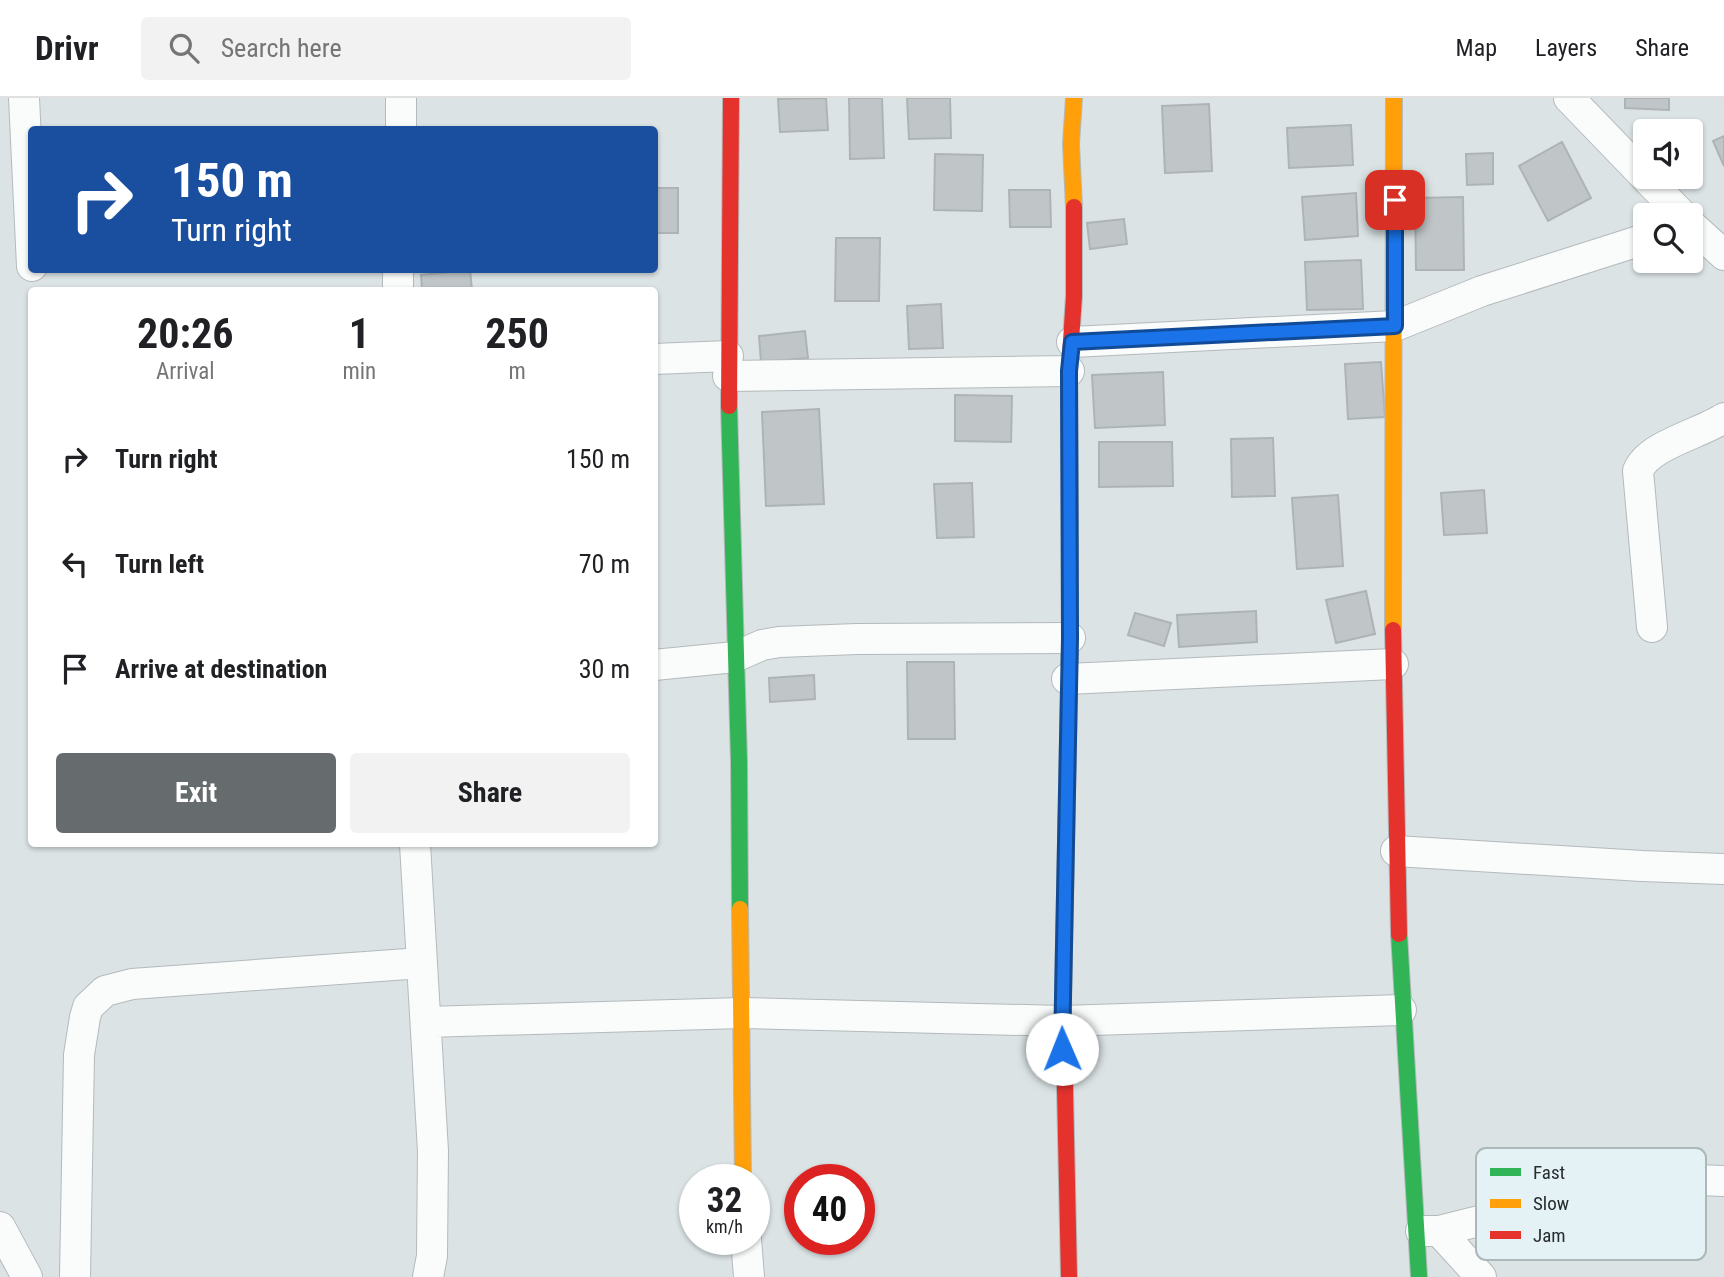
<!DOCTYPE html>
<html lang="en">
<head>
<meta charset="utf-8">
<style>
  body { margin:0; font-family:"Roboto Condensed",sans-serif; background:#f2f2f2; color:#202124; height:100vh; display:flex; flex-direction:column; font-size:26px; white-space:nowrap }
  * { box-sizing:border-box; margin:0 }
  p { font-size:23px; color:#757577 }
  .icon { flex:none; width:38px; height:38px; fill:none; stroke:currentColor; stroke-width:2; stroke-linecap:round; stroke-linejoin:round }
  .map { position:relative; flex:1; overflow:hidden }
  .drawer { position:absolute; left:28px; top:189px; width:630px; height:560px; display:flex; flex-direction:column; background:#fff; border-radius:7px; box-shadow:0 2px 5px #0004 }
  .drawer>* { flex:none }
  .banner { position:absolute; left:28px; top:28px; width:630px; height:147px; border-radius:7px; box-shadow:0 2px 5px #0004; background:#1a4fa0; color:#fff; overflow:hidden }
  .buttons { position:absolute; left:1633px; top:21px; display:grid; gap:14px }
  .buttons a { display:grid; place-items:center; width:70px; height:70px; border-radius:7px; background:#fff; box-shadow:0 2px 5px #0004; font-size:35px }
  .speed { position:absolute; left:679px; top:1066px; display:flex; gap:14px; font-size:35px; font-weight:700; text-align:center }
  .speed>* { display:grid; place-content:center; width:91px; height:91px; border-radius:50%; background:#fff; box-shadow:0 2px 5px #0004; line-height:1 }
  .speed small { font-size:18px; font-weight:400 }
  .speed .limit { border:10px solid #d22; background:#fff; color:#111 }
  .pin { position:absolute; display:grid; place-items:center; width:60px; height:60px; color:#fff; margin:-30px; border-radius:14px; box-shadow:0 4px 10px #0006 }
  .me { position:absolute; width:77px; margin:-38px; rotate:359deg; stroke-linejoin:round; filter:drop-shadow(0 0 5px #0008) }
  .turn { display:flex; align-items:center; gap:24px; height:147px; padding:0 28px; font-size:32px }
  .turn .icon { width:91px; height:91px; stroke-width:2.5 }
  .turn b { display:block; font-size:49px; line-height:60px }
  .eta { display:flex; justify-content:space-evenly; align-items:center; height:119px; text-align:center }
  .eta b { font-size:42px; font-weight:700; line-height:49px }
  .button { display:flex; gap:14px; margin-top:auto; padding:14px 28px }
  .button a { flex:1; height:80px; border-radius:7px; background:#666c6e; color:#fff; font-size:28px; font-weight:700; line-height:80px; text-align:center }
  .button a+a { background:#f2f2f2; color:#202124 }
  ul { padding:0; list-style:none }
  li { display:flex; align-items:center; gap:21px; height:105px; padding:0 28px }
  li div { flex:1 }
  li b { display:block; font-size:26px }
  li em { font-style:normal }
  header { display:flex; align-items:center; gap:42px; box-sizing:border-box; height:98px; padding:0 35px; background:#fff; border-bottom:2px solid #e0e0e0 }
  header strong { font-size:33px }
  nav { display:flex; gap:38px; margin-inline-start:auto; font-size:24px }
  .search { width:490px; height:63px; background:#f2f2f2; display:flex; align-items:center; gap:18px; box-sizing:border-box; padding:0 24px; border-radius:7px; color:#757577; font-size:26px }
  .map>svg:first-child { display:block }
  .building { fill:#c0c6c7; stroke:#aeb4b5; stroke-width:2 }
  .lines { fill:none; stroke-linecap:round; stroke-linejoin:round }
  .street-casing { stroke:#b4babc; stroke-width:32 }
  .fast-casing { stroke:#b4babc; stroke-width:18 }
  .slow-casing { stroke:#b4babc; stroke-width:18 }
  .jam-casing { stroke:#b4babc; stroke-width:18 }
  .street { stroke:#fafbfb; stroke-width:30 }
  .fast { stroke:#30b455; stroke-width:16 }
  .slow { stroke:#ff9f0a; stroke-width:16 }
  .jam { stroke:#e5322d; stroke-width:16 }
  .route-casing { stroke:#114b97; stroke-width:18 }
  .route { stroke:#1a73e8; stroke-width:12 }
  .key { fill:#e4f2f6; stroke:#abb7ba; stroke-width:2 }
  .key-label { font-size:19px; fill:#272c2e }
</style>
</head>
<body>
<header>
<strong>Drivr</strong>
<div class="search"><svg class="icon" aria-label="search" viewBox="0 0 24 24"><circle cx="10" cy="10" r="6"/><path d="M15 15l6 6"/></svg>Search here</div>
<nav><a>Map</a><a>Layers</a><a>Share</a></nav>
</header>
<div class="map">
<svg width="1724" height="1179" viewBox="0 0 1724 1179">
  <rect width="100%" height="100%" fill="#dbe3e5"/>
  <path class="building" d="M 826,0 L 828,32 L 780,34 L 778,1 Z
    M 849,0 L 882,0 L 884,60 L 850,61 Z
    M 907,0 L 950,0 L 951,40 L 909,41 Z
    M 1625,0 L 1669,0 L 1669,12 L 1625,10 Z
    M 1209,6 L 1212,73 L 1165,75 L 1162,8 Z
    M 1351,27 L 1353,67 L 1289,70 L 1287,30 Z
    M 1724,38 L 1724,68 L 1713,43 Z
    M 1562,44 L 1591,100 L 1548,123 L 1519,68 Z
    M 1493,55 L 1493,86 L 1467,87 L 1466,56 Z
    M 935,56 L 983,57 L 982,113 L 934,112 Z
    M 654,90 L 678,90 L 678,135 L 654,135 Z
    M 1009,92 L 1050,92 L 1051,129 L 1010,129 Z
    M 1356,95 L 1358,138 L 1305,142 L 1302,99 Z
    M 1463,99 L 1464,172 L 1416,172 L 1415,100 Z
    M 1124,121 L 1127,146 L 1090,151 L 1087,125 Z
    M 836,140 L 880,140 L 879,203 L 835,203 Z
    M 1361,162 L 1363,211 L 1307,212 L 1305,164 Z
    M 470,172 L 472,192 L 422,192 L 421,177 Z
    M 941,206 L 943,250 L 909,251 L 907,208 Z
    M 805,233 L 808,260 L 761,264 L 759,238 Z
    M 1381,264 L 1385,319 L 1348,321 L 1345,266 Z
    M 1163,274 L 1165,327 L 1095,330 L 1092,277 Z
    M 955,297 L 1012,298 L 1011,344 L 955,343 Z
    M 819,311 L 824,406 L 766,408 L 762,314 Z
    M 1273,340 L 1275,398 L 1232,399 L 1231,341 Z
    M 1099,344 L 1172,344 L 1173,388 L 1099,389 Z
    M 972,385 L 974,439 L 937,440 L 934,386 Z
    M 1484,392 L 1487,435 L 1444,437 L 1441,395 Z
    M 1338,397 L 1343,468 L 1297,471 L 1292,400 Z
    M 1366,493 L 1375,536 L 1336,545 L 1326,502 Z
    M 1256,513 L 1257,544 L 1179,549 L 1177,517 Z
    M 1135,515 L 1171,525 L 1164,548 L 1128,537 Z
    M 907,564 L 954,564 L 955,641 L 908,641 Z
    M 814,577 L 815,601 L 770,604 L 769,580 Z"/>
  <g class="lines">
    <g class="street-casing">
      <path id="street" d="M 24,0 L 32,168
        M 1569,0 L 1682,117
        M 401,32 L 401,0
        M 1690,126 L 1724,157
        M 398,192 L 398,172
        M 1072,244 L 1395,228 L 1482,193 L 1645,141
        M 654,261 L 728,258
        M 728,278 L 1069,273
        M 1652,529 L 1638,373 C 1648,347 1700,336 1724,320
        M 654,567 L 735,559 L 762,547 L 779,544 L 857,541 L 1070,540
        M 1067,581 L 1393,566
        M 415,746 L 433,1053 L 432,1158 L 428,1179
        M 1396,753 L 1642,768 L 1724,771
        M 426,924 L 742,915 L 1062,923 L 1401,912
        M 0,1129 L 27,1179
        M 1421,1133 L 1439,1133 L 1481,1179
        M 1439,1133 L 1627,1086 L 1669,1081 L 1724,1083
        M 746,1141 L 749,1179
        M 75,1179 L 79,957 L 85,919 L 88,909 L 105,893 L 132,886 L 421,865"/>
    </g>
    <g class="fast-casing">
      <path id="fast" d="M 729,308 L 739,663 L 740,811
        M 1399,836 L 1419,1179
        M 1063,898 L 1070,540 L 1070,416"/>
    </g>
    <g class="slow-casing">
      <path id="slow" d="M 1074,0 L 1071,46 L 1074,109
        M 1393,532 L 1394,0
        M 740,811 L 743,1082"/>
    </g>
    <g class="jam-casing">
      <path id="jam" d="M 729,308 L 731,0
        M 1070,416 L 1069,273 L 1074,198 L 1074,109
        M 1393,532 L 1399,836
        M 1063,898 L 1069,1179"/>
    </g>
    <use href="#street" class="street"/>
    <use href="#fast" class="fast"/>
    <use href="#slow" class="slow"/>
    <use href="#jam" class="jam"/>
  </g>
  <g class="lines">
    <g class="route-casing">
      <path id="route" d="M 1062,951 L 1070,540 L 1069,273 L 1072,244 L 1395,228 L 1395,102"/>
    </g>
    <use href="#route" class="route"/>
  </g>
  <rect x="1476" y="1050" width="230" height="112" rx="10" class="key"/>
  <rect x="1490" y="1070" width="31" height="8" fill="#30b455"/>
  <rect x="1490" y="1101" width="31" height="9" fill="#ff9f0a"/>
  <rect x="1490" y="1133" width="31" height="8" fill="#e5322d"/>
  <g class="key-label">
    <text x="1533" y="1081">Fast</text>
    <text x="1533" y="1112">Slow</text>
    <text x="1533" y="1144">Jam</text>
  </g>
</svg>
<div class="buttons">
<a><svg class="icon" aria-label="sound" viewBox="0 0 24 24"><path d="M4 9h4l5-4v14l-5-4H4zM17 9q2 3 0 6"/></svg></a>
<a><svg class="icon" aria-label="search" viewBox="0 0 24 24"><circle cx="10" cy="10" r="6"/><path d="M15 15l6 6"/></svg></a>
</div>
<div class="speed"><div>32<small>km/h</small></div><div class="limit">40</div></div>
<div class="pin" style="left:1395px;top:102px;background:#d93025"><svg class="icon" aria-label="arrive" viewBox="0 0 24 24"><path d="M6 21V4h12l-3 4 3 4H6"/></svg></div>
<svg class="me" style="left:1062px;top:951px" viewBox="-20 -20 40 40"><circle r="19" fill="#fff"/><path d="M0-13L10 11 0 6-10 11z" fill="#1a73e8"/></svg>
<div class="banner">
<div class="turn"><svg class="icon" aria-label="right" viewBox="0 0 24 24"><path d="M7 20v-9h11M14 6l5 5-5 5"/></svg><div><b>150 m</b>Turn right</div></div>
</div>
<section class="drawer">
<div class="eta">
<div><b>20:26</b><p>Arrival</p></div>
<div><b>1</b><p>min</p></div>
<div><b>250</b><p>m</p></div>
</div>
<ul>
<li><svg class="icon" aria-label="right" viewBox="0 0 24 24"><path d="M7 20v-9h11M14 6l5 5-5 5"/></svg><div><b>Turn right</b></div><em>150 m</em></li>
<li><svg class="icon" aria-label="left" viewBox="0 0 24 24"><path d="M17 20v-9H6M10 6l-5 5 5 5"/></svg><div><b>Turn left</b></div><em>70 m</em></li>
<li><svg class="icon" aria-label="arrive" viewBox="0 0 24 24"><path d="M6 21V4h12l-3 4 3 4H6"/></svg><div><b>Arrive at destination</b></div><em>30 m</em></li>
</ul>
<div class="button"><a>Exit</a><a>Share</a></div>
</section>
</div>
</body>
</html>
